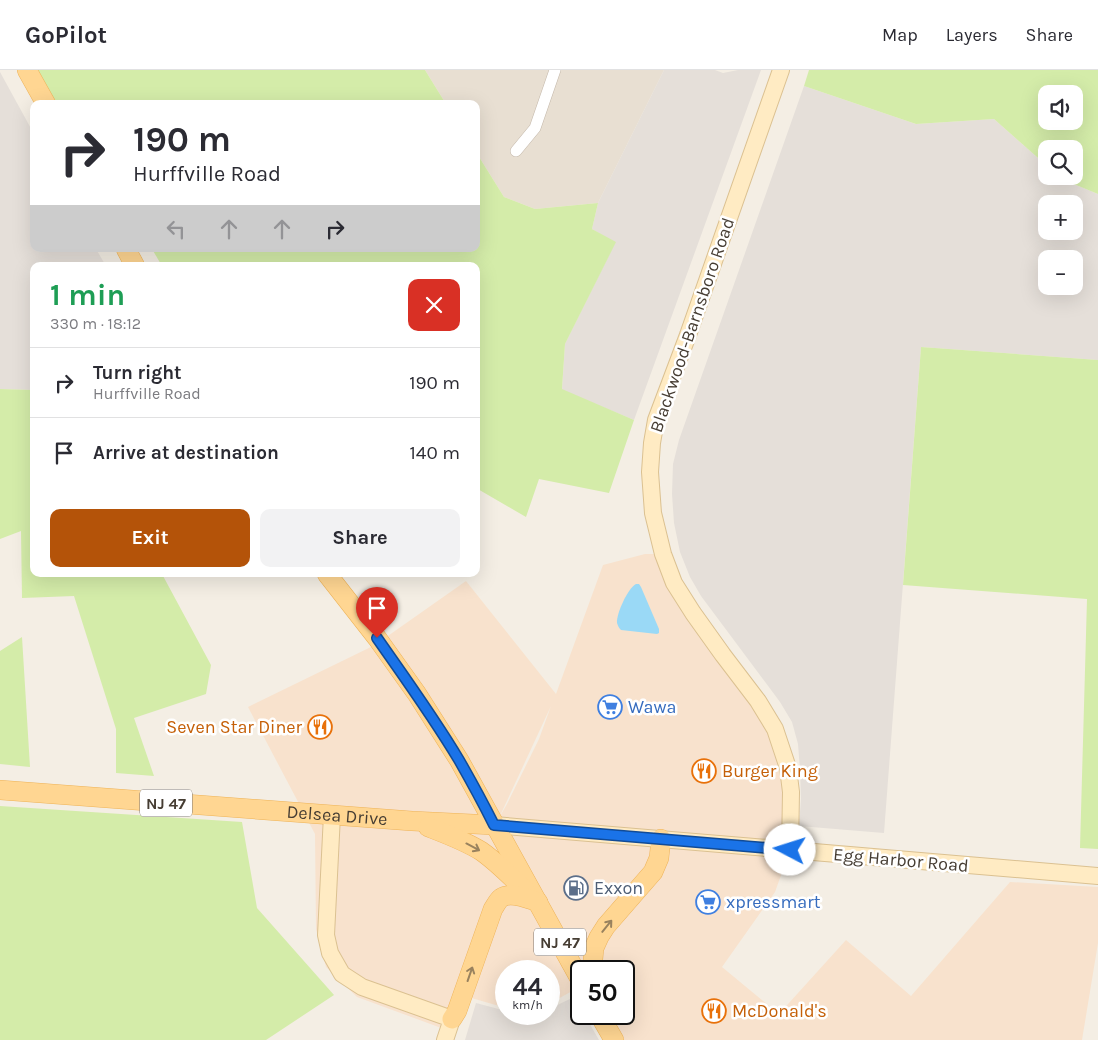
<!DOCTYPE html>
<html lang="en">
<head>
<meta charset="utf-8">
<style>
  body { margin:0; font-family:Karla,sans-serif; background:#f2f2f3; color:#2b2b33; height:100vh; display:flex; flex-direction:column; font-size:19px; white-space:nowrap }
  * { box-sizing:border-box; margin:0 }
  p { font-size:16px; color:#7c7c81 }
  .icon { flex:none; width:28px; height:28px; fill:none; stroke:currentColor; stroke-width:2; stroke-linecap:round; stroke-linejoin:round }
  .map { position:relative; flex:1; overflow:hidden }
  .drawer { position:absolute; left:30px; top:192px; width:450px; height:315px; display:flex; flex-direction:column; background:#fff; border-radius:10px; box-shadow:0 5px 20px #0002 }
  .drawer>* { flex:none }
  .top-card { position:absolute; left:30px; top:30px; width:450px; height:152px; border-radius:10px; box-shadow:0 5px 20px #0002; background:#fff; color:#2b2b33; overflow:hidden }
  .tools { position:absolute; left:1038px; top:15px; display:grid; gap:10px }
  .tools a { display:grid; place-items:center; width:45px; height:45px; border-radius:10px; background:#fff; box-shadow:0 5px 20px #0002; font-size:25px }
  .speed { position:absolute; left:495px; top:890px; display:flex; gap:10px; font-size:25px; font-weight:700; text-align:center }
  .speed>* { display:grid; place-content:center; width:65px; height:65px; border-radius:50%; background:#fff; box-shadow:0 5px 20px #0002; line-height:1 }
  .speed small { font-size:12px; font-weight:400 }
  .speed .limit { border:2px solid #111; border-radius:8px; background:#fff; color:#111 }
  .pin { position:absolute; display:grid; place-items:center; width:42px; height:42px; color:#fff; margin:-51px -21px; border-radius:50% 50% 50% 0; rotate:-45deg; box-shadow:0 0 5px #0007 }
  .pin .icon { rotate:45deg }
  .me { position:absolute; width:55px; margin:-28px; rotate:275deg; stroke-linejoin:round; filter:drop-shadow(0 0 4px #0008) }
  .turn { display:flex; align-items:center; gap:18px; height:105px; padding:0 20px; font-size:22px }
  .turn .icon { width:65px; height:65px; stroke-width:2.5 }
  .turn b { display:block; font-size:35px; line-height:42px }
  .lanes { display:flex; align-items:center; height:48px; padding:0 20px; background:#0003; justify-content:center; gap:25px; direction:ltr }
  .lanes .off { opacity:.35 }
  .round { display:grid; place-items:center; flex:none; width:52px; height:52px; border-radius:10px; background:#f2f2f3 }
  .head { display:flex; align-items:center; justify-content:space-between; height:85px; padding:0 20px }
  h1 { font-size:30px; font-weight:700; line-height:38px; color:#1e9e55 }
  .action { display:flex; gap:10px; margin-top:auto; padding:10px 20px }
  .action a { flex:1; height:58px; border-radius:10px; background:#b45309; color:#fff; font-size:20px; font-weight:700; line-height:58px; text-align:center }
  .action a+a { background:#f2f2f3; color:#2b2b33 }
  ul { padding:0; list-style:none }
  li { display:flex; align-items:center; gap:15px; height:70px; padding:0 20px; border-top:1px solid #e1e1e2 }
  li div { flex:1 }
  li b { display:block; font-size:19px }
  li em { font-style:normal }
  header { display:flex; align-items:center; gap:30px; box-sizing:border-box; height:70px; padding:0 25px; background:#fff; border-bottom:1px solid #e1e1e2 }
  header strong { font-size:24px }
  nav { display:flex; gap:28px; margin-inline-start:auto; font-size:18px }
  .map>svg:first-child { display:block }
  .residential { fill:#e8dfd2 }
  .commercial { fill:#f8e2cd; fill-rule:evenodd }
  .industrial { fill:#e5dfd9; fill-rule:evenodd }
  .green { fill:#d4eca9; fill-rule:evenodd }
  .water { fill:#9ad9f6 }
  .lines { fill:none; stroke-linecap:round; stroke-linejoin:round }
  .street-casing { stroke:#c3b7a9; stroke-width:12 }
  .secondary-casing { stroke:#dbc191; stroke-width:18 }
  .primary-casing { stroke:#eeb358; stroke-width:20 }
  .street { stroke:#fff; stroke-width:11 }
  .secondary { stroke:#ffebc3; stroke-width:16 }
  .primary { stroke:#ffd692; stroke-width:19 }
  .oneway { stroke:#99825e }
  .route-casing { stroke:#114b97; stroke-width:12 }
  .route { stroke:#1a73e8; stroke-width:9 }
  .labels { text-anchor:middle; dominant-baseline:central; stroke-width:5; stroke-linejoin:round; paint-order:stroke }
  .shield { fill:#fff; stroke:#7e7770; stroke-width:1 }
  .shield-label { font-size:16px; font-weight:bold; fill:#463d33 }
  .street-label { font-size:18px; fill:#463d33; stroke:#fff }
  .shop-label { font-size:18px; fill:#366cbe; stroke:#fff; text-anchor:start }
  .food-label { font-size:18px; fill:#c56008; stroke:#fff; text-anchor:start }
  .service-label { font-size:18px; fill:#4e5e75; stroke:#fff; text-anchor:start }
</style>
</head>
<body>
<header>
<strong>GoPilot</strong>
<nav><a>Map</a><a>Layers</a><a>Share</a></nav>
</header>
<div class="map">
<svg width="1098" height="970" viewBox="0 0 1098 970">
  <rect width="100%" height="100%" fill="#f4eee4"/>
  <path class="residential" d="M 425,0 L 664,0 L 598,133 L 535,139 L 504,127 L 476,82 L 476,34 L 446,34 Z"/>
  <path class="commercial" d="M 645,484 L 663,484 L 783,683 L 790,780 L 775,822 L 722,897 L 779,944 L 846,870 L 911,926 L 1010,812 L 1098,817 L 1098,873 L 1082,970 L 620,970 L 604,944 L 624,944 L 624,901 L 581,901 L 581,916 L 549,934 L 549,901 L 506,901 L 506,938 L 468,927 L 455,963 L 357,927 L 326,897 L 316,859 L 315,764 L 248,637 L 375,575 L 466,511 L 556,624 L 603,495 ZM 551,636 L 539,669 L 507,734 L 499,748 Z"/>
  <path class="industrial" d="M 664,0 L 715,0 L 723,3 L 738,0 L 761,0 L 634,350 L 562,320 L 565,274 L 615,173 L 592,159 L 598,133 Z
    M 0,2 L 34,64 L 34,179 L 96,179 L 106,196 L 34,196 L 34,320 L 0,319 Z
    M 804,16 L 916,54 L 994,49 L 1046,95 L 1046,106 L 1059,106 L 1064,110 L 1098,124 L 1098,290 L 921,277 L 884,763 L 799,756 L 801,729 L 800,700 L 798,674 L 792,652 L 780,632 L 701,526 L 690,507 L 680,482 L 674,453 L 672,424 L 673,394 L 679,370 ZM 1046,134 L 1074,134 L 1074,161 L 1046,161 ZM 1046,189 L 1074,189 L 1074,216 L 1046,216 Z
    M 574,927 L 581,939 L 581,944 L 584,944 L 599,970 L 465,970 L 476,933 L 506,941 L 506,944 L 517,944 L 530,947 L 538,944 L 549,944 L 549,939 Z"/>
  <path class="green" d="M 36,0 L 425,0 L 446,34 L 55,34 Z
    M 809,0 L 1098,0 L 1098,124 L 1064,110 L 1059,106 L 1074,106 L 1074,79 L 1046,79 L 1046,95 L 994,49 L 916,54 L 804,16 ZM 1046,24 L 1074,24 L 1074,51 L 1046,51 Z
    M 476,82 L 504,127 L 535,139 L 598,133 L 592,159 L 616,172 L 565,274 L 562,319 L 634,350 L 609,423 L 539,409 L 526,447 L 476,418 L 476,196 L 162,196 L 152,179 L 476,179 Z
    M 921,277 L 1098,290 L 1098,779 L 1080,778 L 1087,529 L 903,515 Z
    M 0,319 L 34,320 L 34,504 L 162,504 L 211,595 L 206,624 L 134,648 L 154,706 L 116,703 L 116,659 L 74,526 L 22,528 L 21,461 L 0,469 Z
    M 22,567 L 30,697 L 0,694 L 0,581 Z
    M 0,736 L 242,752 L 257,838 L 334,925 L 266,970 L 0,970 Z"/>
  <path class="water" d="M 636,514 L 639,514 L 641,517 L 659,559 L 659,563 L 657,564 L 621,560 C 619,558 618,556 617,553 C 616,544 628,518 636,514 Z"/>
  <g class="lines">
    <g class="street-casing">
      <path id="street" d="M 516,81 L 535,58 L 555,0"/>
    </g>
    <g class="secondary-casing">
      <path id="secondary" d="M 781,0 L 688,265 L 656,350 L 652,373 L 650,402 L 653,443 L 663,484 L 674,513 L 693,543 L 723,585 L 758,631 L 775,659 L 788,698 L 791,722 L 790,780
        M 332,745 L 326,865 L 330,883 L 342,904 L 362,917 L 452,949 L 445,970
        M 494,755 L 1098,806"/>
    </g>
    <g class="primary-casing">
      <g id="primary">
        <path d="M 27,0 L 46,34"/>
        <path d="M 126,179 L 135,196"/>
        <path d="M 327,504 L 377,568 L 417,624 L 459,690 L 581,911"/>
        <path id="s1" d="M 0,720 L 412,751 L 494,755"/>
        <path d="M 428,757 C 446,764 465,771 481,781 C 497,792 511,807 525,820"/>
        <path d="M 592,901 L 594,878 L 599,867 L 606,856 L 653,802 L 659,788 L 661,769"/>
        <path d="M 599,944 L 614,970"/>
        <path d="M 452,949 L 457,941 L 493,839 C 495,836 498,830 501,828 C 511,821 528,829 538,832"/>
      </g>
    </g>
    <use href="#street" class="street"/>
    <use href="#secondary" class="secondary"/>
    <use href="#primary" class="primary"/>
  </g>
  <defs><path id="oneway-shaft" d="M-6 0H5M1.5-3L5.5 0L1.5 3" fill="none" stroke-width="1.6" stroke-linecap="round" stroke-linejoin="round" transform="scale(1.25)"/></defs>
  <g class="oneway">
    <use href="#oneway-shaft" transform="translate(473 777) rotate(28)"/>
    <use href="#oneway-shaft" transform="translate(607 856) rotate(-51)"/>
    <use href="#oneway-shaft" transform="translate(470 904) rotate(-71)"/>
  </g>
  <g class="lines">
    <g class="route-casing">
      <path id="route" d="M 377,568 C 405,608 434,648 459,690 C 471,711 483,733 494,755 L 790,780"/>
    </g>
    <use href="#route" class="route"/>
  </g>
  <defs>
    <g id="supermarket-ring" transform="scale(1.25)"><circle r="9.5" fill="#fff" stroke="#3f7fe0" stroke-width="1.5"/><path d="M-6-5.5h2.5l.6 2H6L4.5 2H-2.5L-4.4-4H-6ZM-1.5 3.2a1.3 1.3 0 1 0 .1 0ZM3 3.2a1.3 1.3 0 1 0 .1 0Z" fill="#3f7fe0"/></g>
    <g id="restaurant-ring" transform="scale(1.25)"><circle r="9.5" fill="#fff" stroke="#e8710a" stroke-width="1.5"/><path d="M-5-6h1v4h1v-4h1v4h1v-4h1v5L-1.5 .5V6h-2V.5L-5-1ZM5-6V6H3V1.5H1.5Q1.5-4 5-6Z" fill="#e8710a"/></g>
    <g id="fuel-ring" transform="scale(1.25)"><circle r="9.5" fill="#fff" stroke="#5c6f8a" stroke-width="1.5"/><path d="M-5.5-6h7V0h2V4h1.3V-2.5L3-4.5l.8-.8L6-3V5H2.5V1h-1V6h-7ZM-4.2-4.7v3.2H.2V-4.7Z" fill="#5c6f8a"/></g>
  </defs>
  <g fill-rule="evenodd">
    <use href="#supermarket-ring" x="610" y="637"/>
    <use href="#restaurant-ring" x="320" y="657"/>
    <use href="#restaurant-ring" x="704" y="701"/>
    <use href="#fuel-ring" x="576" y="818"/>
    <use href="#supermarket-ring" x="708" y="832"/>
    <use href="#restaurant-ring" x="714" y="941"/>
  </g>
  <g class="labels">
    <g class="shield">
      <rect x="140" y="719.5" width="52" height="27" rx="4"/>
      <rect x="534" y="858.5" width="52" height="27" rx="4"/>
    </g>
    <g class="shield-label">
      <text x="166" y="733">NJ 47</text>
      <text x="560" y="872">NJ 47</text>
    </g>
    <g class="street-label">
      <text transform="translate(692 255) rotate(-71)">Blackwood-Barnsboro Road</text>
      <text stroke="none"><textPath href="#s1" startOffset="338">Delsea Drive</textPath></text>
      <text transform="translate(901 790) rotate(5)">Egg Harbor Road</text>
    </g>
    <g class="shop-label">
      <text x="628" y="637">Wawa</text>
      <text x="726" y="832">xpressmart</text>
    </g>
    <g class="food-label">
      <text x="302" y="657" text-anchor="end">Seven Star Diner</text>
      <text x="722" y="701">Burger King</text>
      <text x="732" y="941">McDonald's</text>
    </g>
    <g class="service-label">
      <text x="594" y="818">Exxon</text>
    </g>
  </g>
</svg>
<div class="tools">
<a><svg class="icon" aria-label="sound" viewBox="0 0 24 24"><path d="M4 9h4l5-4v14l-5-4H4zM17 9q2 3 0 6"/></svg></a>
<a><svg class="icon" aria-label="search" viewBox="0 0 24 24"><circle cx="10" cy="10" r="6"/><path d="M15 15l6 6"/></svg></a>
<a>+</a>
<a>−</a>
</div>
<div class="speed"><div>44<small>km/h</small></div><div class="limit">50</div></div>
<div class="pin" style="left:377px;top:568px;background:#d93025"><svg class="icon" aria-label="arrive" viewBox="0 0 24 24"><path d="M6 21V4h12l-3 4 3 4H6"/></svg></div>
<svg class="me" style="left:790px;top:780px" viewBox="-20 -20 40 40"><circle r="19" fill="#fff"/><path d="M0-13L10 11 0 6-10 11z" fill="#1a73e8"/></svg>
<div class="top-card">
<div class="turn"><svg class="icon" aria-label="right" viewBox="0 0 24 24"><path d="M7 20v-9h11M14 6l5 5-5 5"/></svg><div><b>190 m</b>Hurffville Road</div></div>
<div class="lanes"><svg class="icon off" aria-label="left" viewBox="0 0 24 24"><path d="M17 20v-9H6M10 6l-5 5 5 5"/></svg><svg class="icon off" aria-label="ahead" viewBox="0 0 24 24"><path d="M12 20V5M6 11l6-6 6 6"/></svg><svg class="icon off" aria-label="ahead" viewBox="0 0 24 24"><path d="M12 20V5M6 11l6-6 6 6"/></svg><svg class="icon" aria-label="right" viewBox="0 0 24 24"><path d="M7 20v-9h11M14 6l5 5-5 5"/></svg></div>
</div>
<section class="drawer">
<div class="head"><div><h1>1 min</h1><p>330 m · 18:12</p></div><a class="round" style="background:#d93025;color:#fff"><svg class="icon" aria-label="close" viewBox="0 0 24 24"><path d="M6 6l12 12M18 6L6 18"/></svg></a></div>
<ul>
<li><svg class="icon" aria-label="right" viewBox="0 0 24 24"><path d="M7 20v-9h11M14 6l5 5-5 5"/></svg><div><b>Turn right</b><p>Hurffville Road</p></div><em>190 m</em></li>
<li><svg class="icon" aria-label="arrive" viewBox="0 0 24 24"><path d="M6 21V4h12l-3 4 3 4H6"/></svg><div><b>Arrive at destination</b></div><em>140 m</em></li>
</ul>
<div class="action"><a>Exit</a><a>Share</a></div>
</section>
</div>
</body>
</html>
